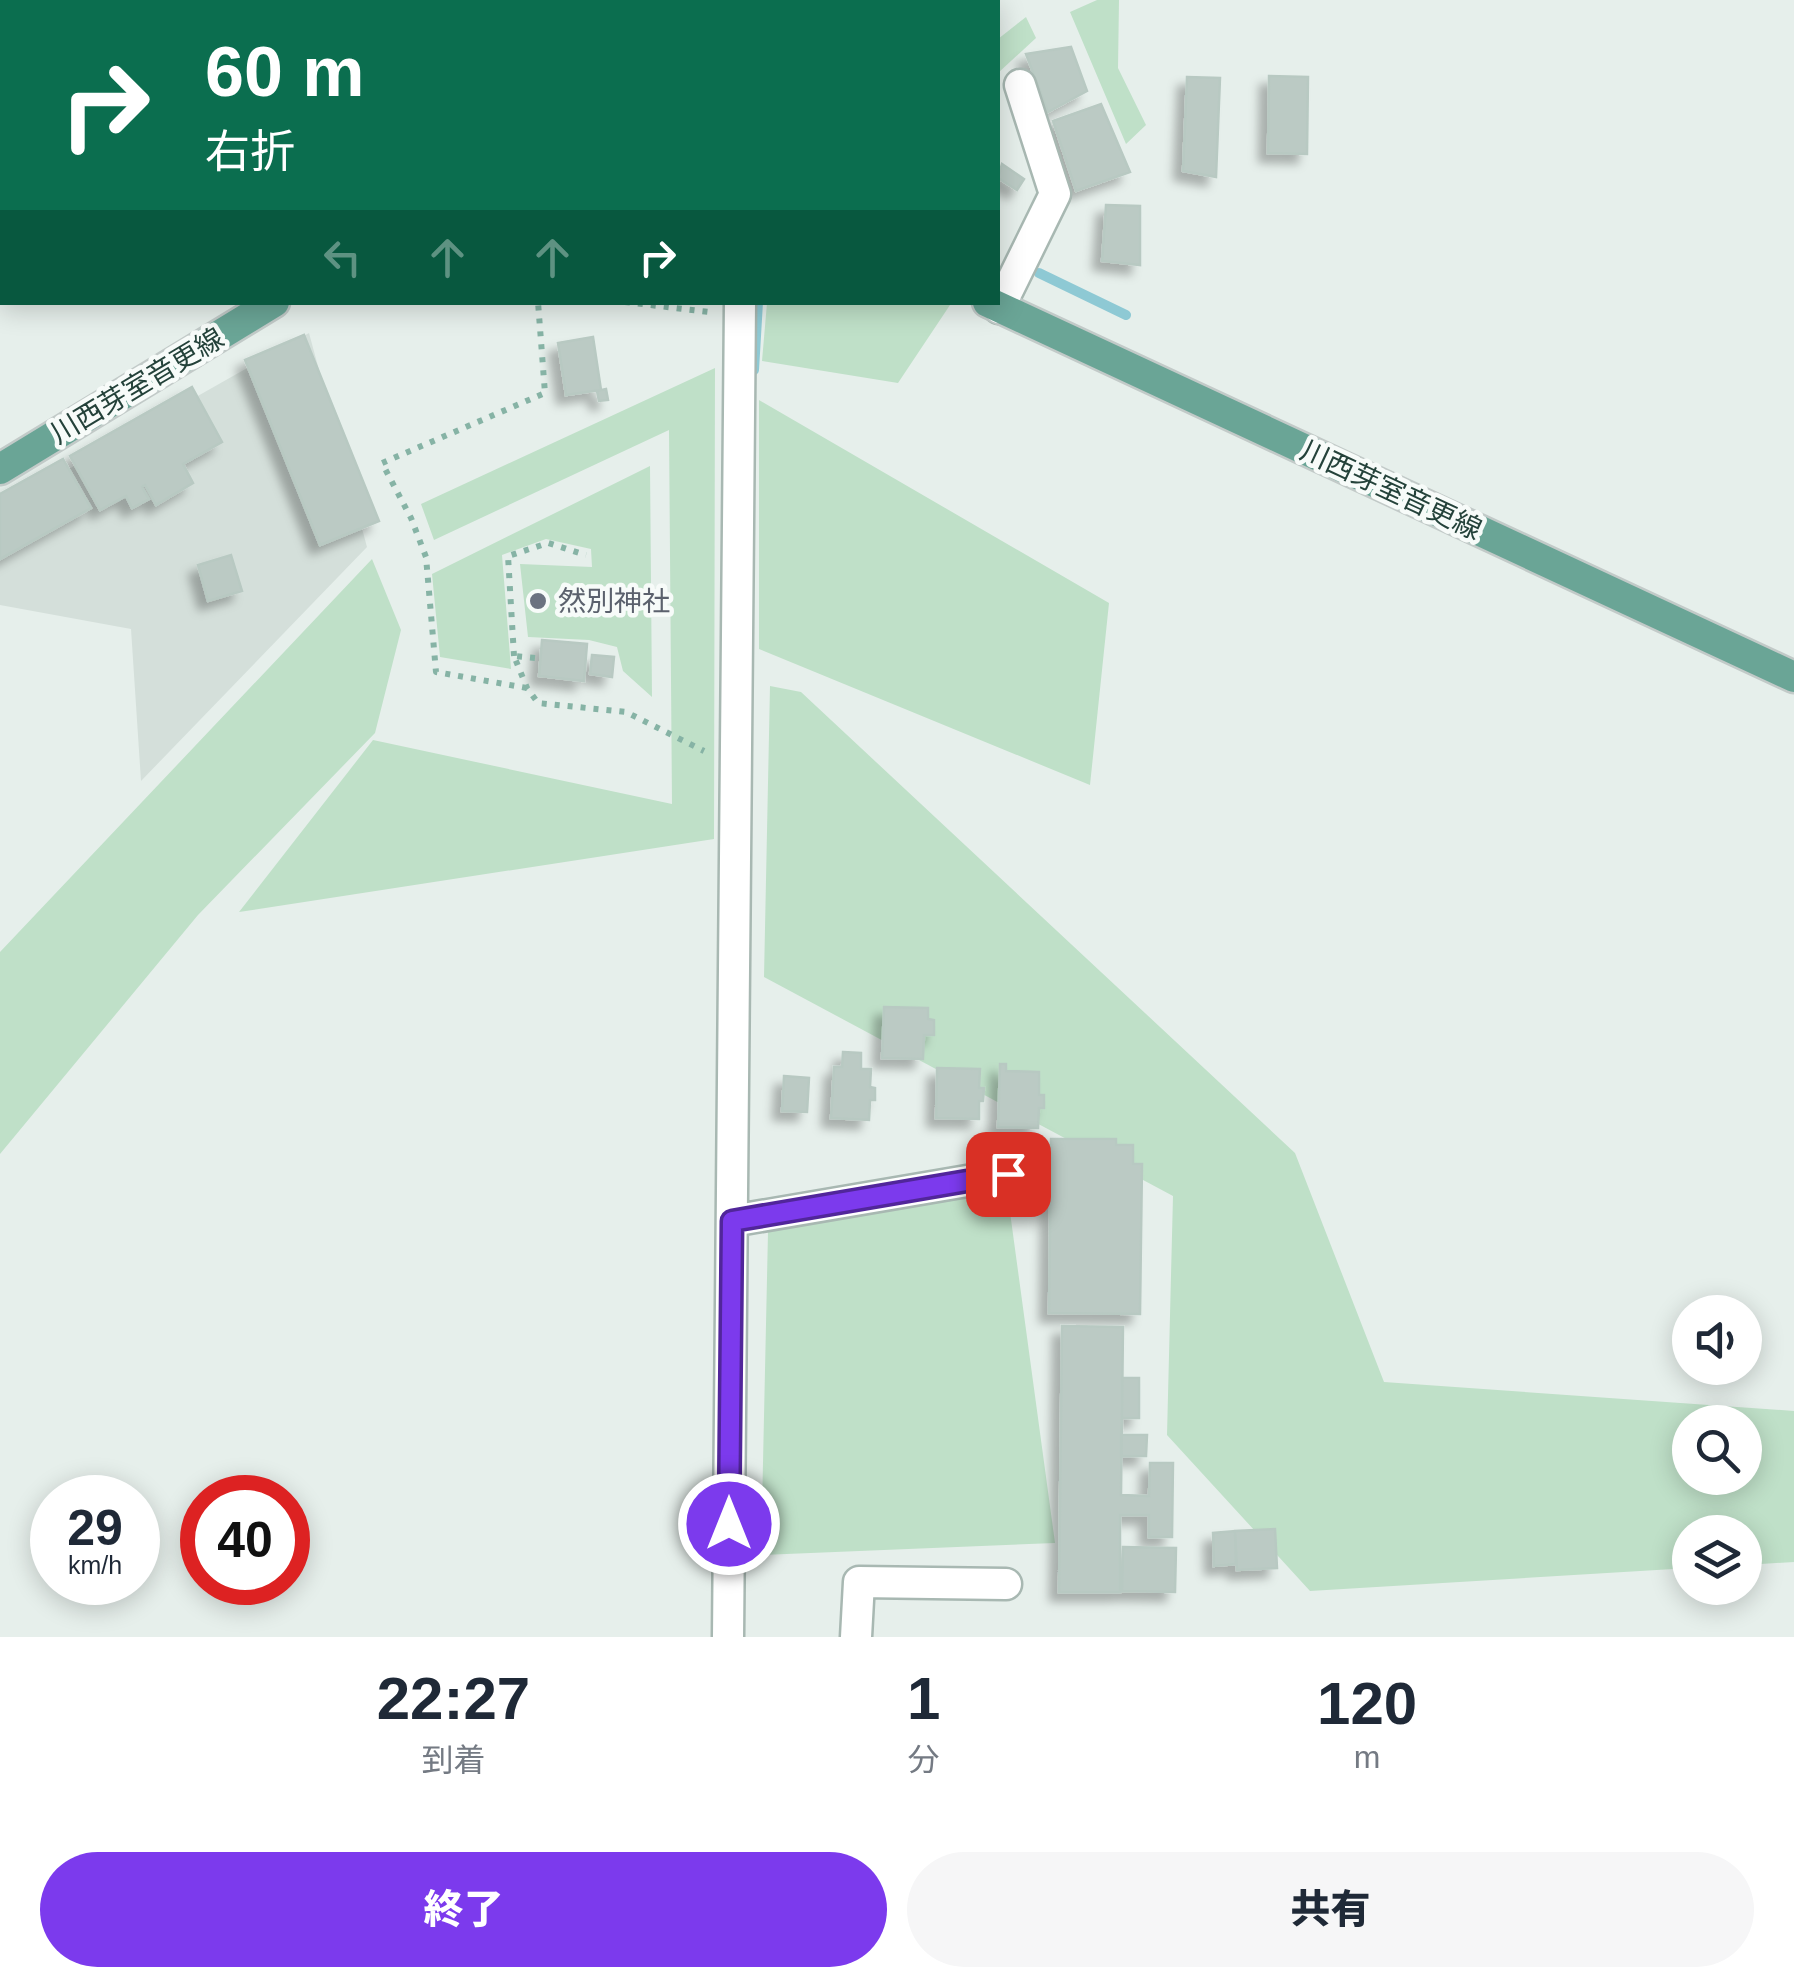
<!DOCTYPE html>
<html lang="ja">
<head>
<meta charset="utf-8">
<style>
  body { margin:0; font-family:Helvetica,"Noto Sans JP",sans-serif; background:#f6f6f7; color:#1f2937; height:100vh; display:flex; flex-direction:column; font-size:38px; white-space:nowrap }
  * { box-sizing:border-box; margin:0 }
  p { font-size:32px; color:#747a83 }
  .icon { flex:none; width:55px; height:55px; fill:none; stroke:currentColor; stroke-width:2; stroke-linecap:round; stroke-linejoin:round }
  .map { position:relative; height:1637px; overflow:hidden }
  .sheet { display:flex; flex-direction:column; background:#fff; flex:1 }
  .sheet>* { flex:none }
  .guide { position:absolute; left:0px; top:0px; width:1000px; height:305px; box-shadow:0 5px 25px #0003; background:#0b6e4f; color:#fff; overflow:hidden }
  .fabs { position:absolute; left:1672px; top:1295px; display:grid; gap:20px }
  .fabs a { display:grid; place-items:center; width:90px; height:90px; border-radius:50%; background:#fff; box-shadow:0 5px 25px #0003; font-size:50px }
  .speed { position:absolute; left:30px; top:1475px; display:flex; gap:20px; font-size:50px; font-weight:700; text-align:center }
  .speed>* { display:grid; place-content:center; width:130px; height:130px; border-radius:50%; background:#fff; box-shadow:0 5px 25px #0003; line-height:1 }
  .speed small { font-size:25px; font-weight:400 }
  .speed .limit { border:15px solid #d22; background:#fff; color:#111 }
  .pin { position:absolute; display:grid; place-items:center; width:85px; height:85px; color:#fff; margin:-42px; border-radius:20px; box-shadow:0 5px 15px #0006 }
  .me { position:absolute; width:110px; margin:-55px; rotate:0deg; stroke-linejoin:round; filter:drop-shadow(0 0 8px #0008) }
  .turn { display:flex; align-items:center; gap:35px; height:210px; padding:0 40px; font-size:45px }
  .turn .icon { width:130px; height:130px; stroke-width:2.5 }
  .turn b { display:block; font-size:70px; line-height:85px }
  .lanes { display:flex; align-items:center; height:95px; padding:0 40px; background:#0003; justify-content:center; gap:50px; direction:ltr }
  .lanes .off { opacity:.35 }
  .eta { display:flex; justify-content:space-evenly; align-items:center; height:170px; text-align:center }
  .eta b { font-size:60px; font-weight:800; line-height:70px }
  .cta { display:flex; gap:20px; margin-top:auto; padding:20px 40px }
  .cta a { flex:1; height:115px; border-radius:60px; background:#7c3aed; color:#fff; font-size:40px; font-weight:800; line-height:115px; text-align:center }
  .cta a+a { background:#f6f6f7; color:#1f2937 }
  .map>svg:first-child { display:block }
  .built { fill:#d4dfda }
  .green { fill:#bfe0c8; fill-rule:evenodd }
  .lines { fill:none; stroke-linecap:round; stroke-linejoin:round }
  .stream { stroke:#8ec9d4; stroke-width:10 }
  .building { fill:#bbcac4; stroke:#b8c9c2; stroke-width:2.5; filter:url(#shadow) }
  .minor-casing { stroke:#a8b8b2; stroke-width:35 }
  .major-casing { stroke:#c2cac8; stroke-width:35 }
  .path { stroke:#86b3a5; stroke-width:6; stroke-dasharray:5 8; stroke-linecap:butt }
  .minor { stroke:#fff; stroke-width:30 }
  .major { stroke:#6aa596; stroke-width:30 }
  .route-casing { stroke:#51269a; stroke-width:25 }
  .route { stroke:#7c3aed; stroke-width:18 }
  .worship-dot { fill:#6b7280; stroke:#f7fbf9; stroke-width:4 }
  .labels { text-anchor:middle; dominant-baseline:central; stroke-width:9; stroke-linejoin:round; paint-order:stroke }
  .street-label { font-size:28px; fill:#24423a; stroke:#f7fbf9 }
  .worship-label { font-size:28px; fill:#5b616d; stroke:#f7fbf9; text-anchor:start }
</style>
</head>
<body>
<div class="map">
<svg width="1794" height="1637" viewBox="0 0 1794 1637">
  <defs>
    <filter id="shadow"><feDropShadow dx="-9" dy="9" stdDeviation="5" flood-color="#0004"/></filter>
  </defs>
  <rect width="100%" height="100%" fill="#e6efeb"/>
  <path class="built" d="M 309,333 L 367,547 L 141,781 L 131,629 L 0,605 L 0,508 Z"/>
  <path class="green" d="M 1097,0 L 1119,0 L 1118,68 L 1146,125 L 1126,144 L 1070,12 Z
    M 1026,17 L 1036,38 L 998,73 L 998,39 Z
    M 945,302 L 950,305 L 898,383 L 762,361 L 767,303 Z
    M 715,368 L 714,839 L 239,912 L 373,740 L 672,804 L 669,430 L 434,540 L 421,504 Z
    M 759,400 L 1109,603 L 1090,785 L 759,649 Z
    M 650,466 L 652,697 L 623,671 L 617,647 L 589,640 L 528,637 L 520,564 L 592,567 L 591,549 L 546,539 L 502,555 L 511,669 L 440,657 L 432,574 Z
    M 372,559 L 401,630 L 375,733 L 198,915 L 0,1154 L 0,952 Z
    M 770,686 L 801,692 L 1295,1153 L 1384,1382 L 1794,1411 L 1794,1562 L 1745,1565 L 1745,1532 L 1690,1532 L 1690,1568 L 1310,1591 L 1167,1435 L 1173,1196 L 764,977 ZM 1690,1422 L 1745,1422 L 1745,1478 L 1690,1478 Z
    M 1007,1190 L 1055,1543 L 761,1555 L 768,1232 Z"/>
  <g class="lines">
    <path class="stream" d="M 1039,273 L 1126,315
      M 754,370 L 758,302"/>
  </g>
  <path class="building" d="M 1071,47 L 1087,91 L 1048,112 L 1026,54 Z
    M 1269,76 L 1308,77 L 1307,154 L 1268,153 Z
    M 1187,77 L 1220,78 L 1216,177 L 1183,171 Z
    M 1101,104 L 1130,172 L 1076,191 L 1053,121 Z
    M 1002,164 L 1024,179 L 1017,190 L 998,178 Z
    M 1106,205 L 1140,206 L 1140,265 L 1102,261 Z
    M 304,335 L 379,521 L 320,545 L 245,360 Z
    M 593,337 L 601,390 L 566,395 L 558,343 Z
    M 192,387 L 222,442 L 183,464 L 193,483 L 156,505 L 145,485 L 142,487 L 149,499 L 132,508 L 126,496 L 100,510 L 70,456 Z
    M 606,389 L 608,400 L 599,401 L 597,391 Z
    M 63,459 L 91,508 L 0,559 L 0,494 Z
    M 231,555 L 242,591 L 208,601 L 198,565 Z
    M 542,640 L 587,644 L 584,681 L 539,676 Z
    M 592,655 L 614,657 L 612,677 L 590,674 Z
    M 884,1007 L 928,1008 L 928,1019 L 934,1020 L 934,1035 L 924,1035 L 923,1059 L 882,1058 Z
    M 843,1052 L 861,1053 L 861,1069 L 871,1069 L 870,1087 L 875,1088 L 875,1100 L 870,1100 L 869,1120 L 831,1118 L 834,1067 L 842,1067 Z
    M 1000,1064 L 1006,1064 L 1006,1071 L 1039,1072 L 1039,1095 L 1044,1095 L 1044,1108 L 1039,1108 L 1038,1128 L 998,1127 Z
    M 937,1068 L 980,1069 L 979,1088 L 984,1088 L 983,1101 L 979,1101 L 979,1119 L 936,1118 Z
    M 784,1076 L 809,1078 L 807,1112 L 782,1111 Z
    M 1051,1139 L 1116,1139 L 1116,1145 L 1133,1145 L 1133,1164 L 1142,1164 L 1140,1314 L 1049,1313 Z
    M 1062,1326 L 1123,1327 L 1121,1495 L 1149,1496 L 1150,1463 L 1173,1463 L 1172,1537 L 1149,1537 L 1149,1515 L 1120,1515 L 1120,1592 L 1059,1592 Z
    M 1122,1378 L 1139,1378 L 1139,1418 L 1122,1418 Z
    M 1121,1435 L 1147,1435 L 1146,1456 L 1121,1456 Z
    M 1275,1529 L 1277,1568 L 1237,1570 L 1235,1531 Z
    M 1235,1531 L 1236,1564 L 1214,1566 L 1213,1533 Z
    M 1123,1547 L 1176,1548 L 1175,1592 L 1122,1591 Z"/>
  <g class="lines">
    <g class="minor-casing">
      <path id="minor" d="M 741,2 L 741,0
        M 999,308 L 1055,194 L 1020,85
        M 732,1221 L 1008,1174
        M 728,1637 L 740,302
        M 856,1637 L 859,1582 L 1006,1584"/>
    </g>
    <g class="major-casing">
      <path id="major" d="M 988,302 L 1794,677
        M 0,469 L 274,302"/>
    </g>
    <path class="path" d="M 625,302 L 709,312
      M 514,656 L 508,556 L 548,543 L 586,555
      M 535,658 L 514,656 L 527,688 L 538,703 L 626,712 L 704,751
      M 527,688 L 436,672 L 426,557 L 411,518 L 382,463 L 545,393 L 538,302"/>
    <use href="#minor" class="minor"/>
    <use href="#major" class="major"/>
  </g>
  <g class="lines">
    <g class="route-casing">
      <path id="route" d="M 729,1524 L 732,1221 L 1008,1174"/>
    </g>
    <use href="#route" class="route"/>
  </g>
  <circle class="worship-dot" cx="538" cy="601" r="10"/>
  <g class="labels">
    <g class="street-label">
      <text transform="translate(137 386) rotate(-31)">川西芽室音更線</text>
      <text transform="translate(1391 490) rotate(25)">川西芽室音更線</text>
    </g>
    <g class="worship-label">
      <text x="558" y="601">然別神社</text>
    </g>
  </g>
</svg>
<div class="fabs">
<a><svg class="icon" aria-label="sound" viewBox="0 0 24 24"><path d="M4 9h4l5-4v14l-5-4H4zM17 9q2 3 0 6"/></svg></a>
<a><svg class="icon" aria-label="search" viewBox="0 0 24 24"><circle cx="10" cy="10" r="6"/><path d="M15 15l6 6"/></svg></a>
<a><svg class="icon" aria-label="layers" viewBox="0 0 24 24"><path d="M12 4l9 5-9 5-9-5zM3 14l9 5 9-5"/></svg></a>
</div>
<div class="speed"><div>29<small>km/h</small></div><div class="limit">40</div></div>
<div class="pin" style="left:1008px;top:1174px;background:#d93025"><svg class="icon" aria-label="arrive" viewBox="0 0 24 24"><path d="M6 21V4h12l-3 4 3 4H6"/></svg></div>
<svg class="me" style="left:729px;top:1524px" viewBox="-20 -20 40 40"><circle r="17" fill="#7c3aed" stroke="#fff" stroke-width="3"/><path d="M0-11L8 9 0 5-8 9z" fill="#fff"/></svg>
<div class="guide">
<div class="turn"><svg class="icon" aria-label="right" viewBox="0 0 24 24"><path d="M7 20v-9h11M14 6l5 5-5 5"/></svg><div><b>60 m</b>右折</div></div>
<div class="lanes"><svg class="icon off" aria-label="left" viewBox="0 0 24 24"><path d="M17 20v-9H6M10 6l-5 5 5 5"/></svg><svg class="icon off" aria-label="ahead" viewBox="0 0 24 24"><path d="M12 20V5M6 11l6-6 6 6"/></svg><svg class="icon off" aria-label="ahead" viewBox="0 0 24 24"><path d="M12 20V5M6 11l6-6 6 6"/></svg><svg class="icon" aria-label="right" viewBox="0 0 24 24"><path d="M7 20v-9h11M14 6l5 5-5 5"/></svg></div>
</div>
</div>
<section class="sheet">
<div class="eta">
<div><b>22:27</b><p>到着</p></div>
<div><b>1</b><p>分</p></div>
<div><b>120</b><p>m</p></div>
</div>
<div class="cta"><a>終了</a><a>共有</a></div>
</section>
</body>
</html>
